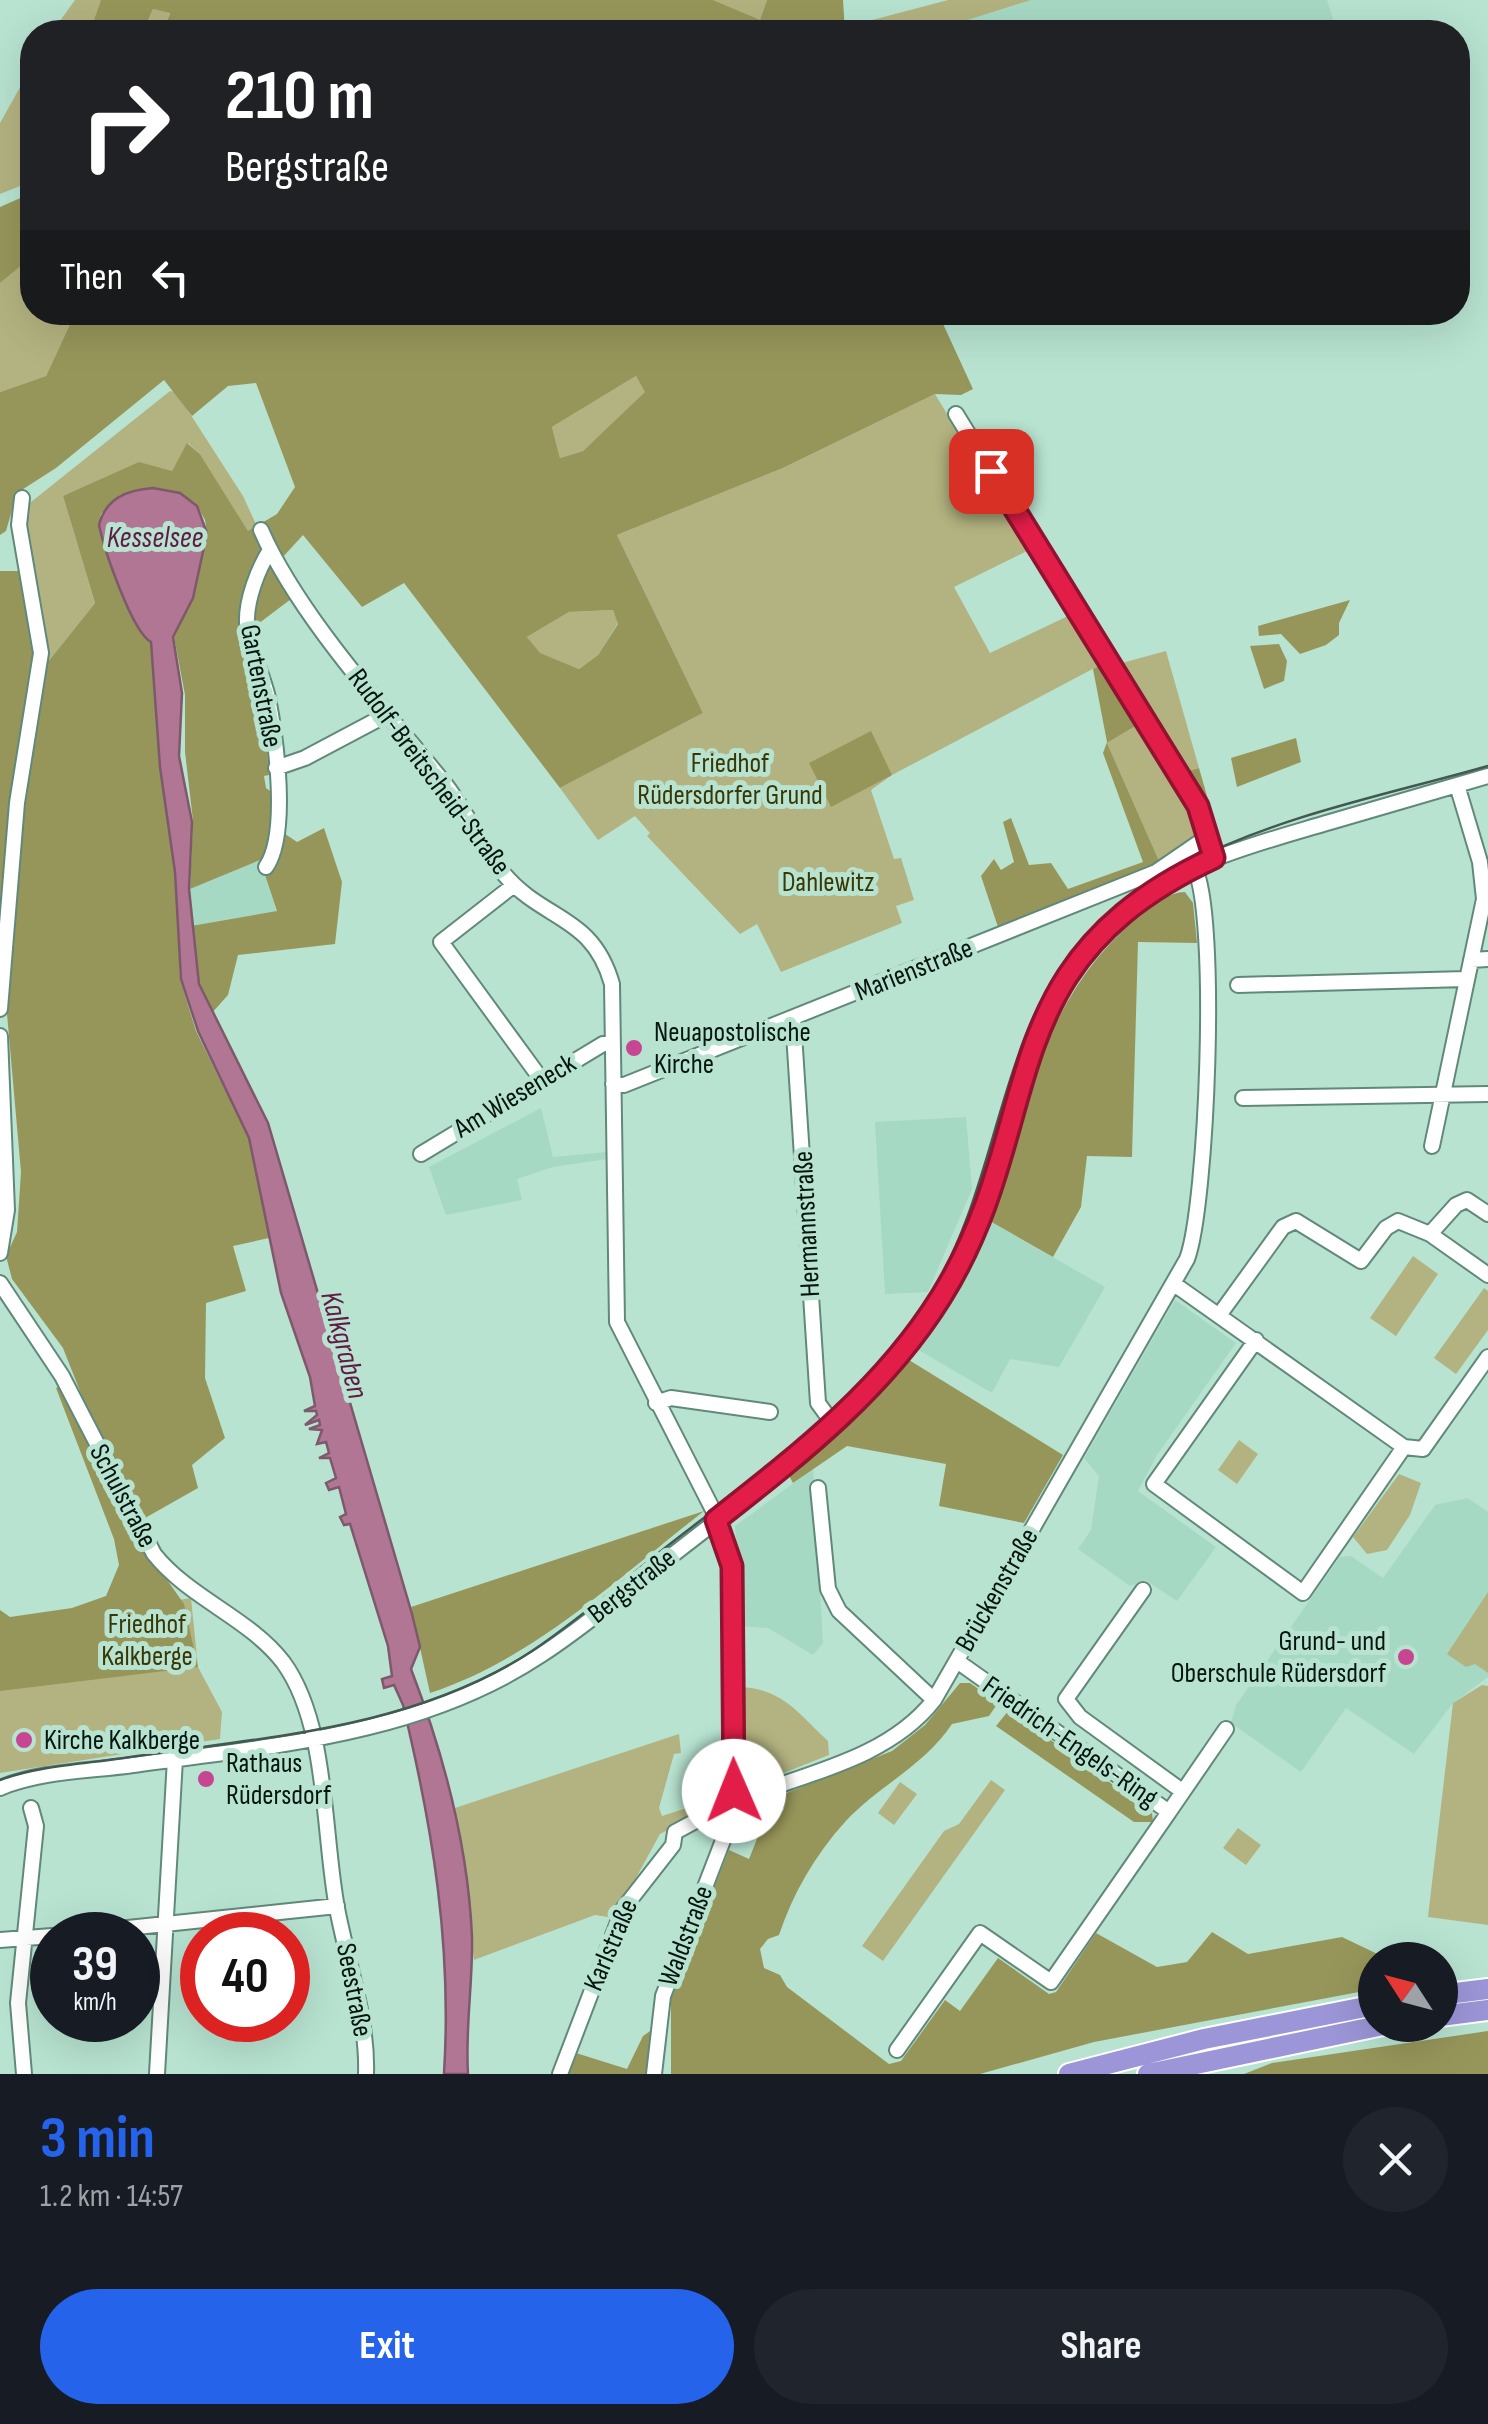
<!DOCTYPE html>
<html lang="en">
<head>
<meta charset="utf-8">
<style>
  body { margin:0; font-family:"Sofia Sans Condensed",sans-serif; background:#20242c; color:#f1f3f6; height:100vh; display:flex; flex-direction:column; font-size:38px; white-space:nowrap }
  * { box-sizing:border-box; margin:0 }
  p { font-size:32px; color:#9ea1a6 }
  .icon { flex:none; width:55px; height:55px; fill:none; stroke:currentColor; stroke-width:2; stroke-linecap:round; stroke-linejoin:round }
  .map { position:relative; height:2074px; overflow:hidden }
  .drawer { display:flex; flex-direction:column; background:#171b24; flex:1 }
  .drawer>* { flex:none }
  .banner { position:absolute; left:20px; top:20px; width:1450px; height:305px; border-radius:40px; box-shadow:0 10px 40px #0002; background:#202124; color:#fff; overflow:hidden }
  .needle { width:65px; rotate:306deg }
  .controls { position:absolute; left:1358px; top:1942px; display:grid; gap:20px }
  .controls a { display:grid; place-items:center; width:100px; height:100px; border-radius:50%; background:#171b24; box-shadow:0 10px 40px #0002; font-size:50px }
  .speed { position:absolute; left:30px; top:1912px; display:flex; gap:20px; font-size:50px; font-weight:700; text-align:center }
  .speed>* { display:grid; place-content:center; width:130px; height:130px; border-radius:50%; background:#171b24; box-shadow:0 10px 40px #0002; line-height:1 }
  .speed small { font-size:25px; font-weight:400 }
  .speed .limit { border:15px solid #d22; background:#fff; color:#111 }
  .pin { position:absolute; display:grid; place-items:center; width:85px; height:85px; color:#fff; margin:-42px; border-radius:20px; box-shadow:0 5px 15px #0006 }
  .me { position:absolute; width:110px; margin:-55px; rotate:359deg; stroke-linejoin:round; filter:drop-shadow(0 0 8px #0008) }
  .turn { display:flex; align-items:center; gap:35px; height:210px; padding:0 40px; font-size:45px }
  .turn .icon { width:130px; height:130px; stroke-width:2.5 }
  .turn b { display:block; font-size:70px; line-height:85px }
  .then { display:flex; align-items:center; height:95px; padding:0 40px; background:#0003; gap:20px; font-size:38px }
  .round { display:grid; place-items:center; flex:none; width:105px; height:105px; border-radius:52px; background:#20242c }
  .head { display:flex; align-items:center; justify-content:space-between; height:170px; padding:0 40px }
  h1 { font-size:60px; font-weight:700; line-height:75px; color:#2563eb }
  .button { display:flex; gap:20px; margin-top:auto; padding:20px 40px }
  .button a { flex:1; height:115px; border-radius:60px; background:#2563eb; color:#fff; font-size:40px; font-weight:700; line-height:115px; text-align:center }
  .button a+a { background:#20242c; color:#f1f3f6 }
  .map>svg:first-child { display:block }
  .built { fill:#a6d9c4 }
  .green { fill:#b3b381 }
  .forest { fill:#97965a; fill-rule:evenodd }
  .water { fill:#b07693; stroke:#7d596b; stroke-width:2.5 }
  .lines { fill:none; stroke-linecap:round; stroke-linejoin:round }
  .minor-casing { stroke:#61897a; stroke-width:18 }
  .highway-casing { stroke:#fff; stroke-width:24 }
  .minor { stroke:#fff; stroke-width:14 }
  .highway { stroke:#9c96d8; stroke-width:20 }
  .tram { stroke:#415950; stroke-width:2.5 }
  .route-casing { stroke:#92132f; stroke-width:25 }
  .route { stroke:#e11d48; stroke-width:18 }
  .poi-dot { fill:#c74691; stroke:#b8e3d1; stroke-width:4 }
  .labels { text-anchor:middle; dominant-baseline:central; stroke-width:10; stroke-linejoin:round; paint-order:stroke }
  .street-label { font-size:28px; fill:#05150f; stroke:#b8e3d1 }
  .park-label { font-size:28px; fill:#393805; stroke:#b8e3d1 }
  .poi-label { font-size:28px; fill:#05150f; stroke:#b8e3d1; text-anchor:start }
  .water-label { font-size:30px; font-style:italic; fill:#601a43; stroke:#b8e3d1 }
</style>
</head>
<body>
<div class="map">
<svg width="1488" height="2074" viewBox="0 0 1488 2074">
  <rect width="100%" height="100%" fill="#b8e3d1"/>
  <path class="built" d="M 1031,0 L 1327,0 L 1337,32 L 930,32 Z
    M 260,860 L 277,912 L 191,926 L 190,889 Z
    M 541,1108 L 553,1157 L 607,1152 L 607,1159 L 553,1167 L 517,1179 L 522,1200 L 446,1215 L 429,1167 Z
    M 966,1117 L 972,1189 L 928,1292 L 885,1294 L 875,1122 Z
    M 988,1220 L 1105,1287 L 1059,1367 L 1010,1359 L 992,1393 L 917,1349 L 962,1282 Z
    M 1175,1300 L 1236,1343 L 1157,1455 L 1138,1491 L 1216,1547 L 1177,1601 L 1145,1580 L 1130,1586 L 1078,1549 L 1091,1530 L 1099,1476 L 1084,1458 Z
    M 813,1469 L 823,1643 L 813,1655 L 768,1628 L 741,1626 L 735,1526 Z
    M 1468,1498 L 1488,1512 L 1488,1677 L 1453,1703 L 1414,1754 L 1346,1708 L 1301,1772 L 1231,1723 L 1236,1705 L 1340,1557 L 1351,1556 L 1383,1578 L 1435,1505 Z"/>
  <path class="green" d="M 75,0 L 105,0 L 90,32 L 52,32 Z
    M 713,0 L 767,0 L 760,21 Z
    M 948,0 L 1031,0 L 930,32 L 845,32 L 842,28 Z
    M 153,9 L 170,12 L 163,32 L 143,32 Z
    M 32,66 L 30,182 L 0,194 L 0,123 Z
    M 32,257 L 32,312 L 70,313 L 71,322 L 46,376 L 0,392 L 0,283 Z
    M 636,376 L 646,392 L 583,451 L 560,458 L 552,427 Z
    M 170,391 L 176,392 L 243,496 L 266,546 L 259,549 L 200,454 L 188,443 L 172,471 L 153,469 L 63,496 L 95,603 L 47,663 C 45,610 21,559 26,506 Z
    M 935,394 L 1029,550 L 954,587 L 990,653 L 1070,615 L 1102,664 L 892,775 L 871,790 L 894,859 L 901,858 L 914,900 L 896,906 L 902,923 L 781,972 L 757,924 L 740,934 L 647,836 L 650,833 L 635,816 L 598,840 L 560,788 L 703,713 L 617,535 L 783,468 Z
    M 613,610 L 618,623 L 598,655 L 579,669 L 539,653 L 527,637 L 569,612 Z
    M 1166,651 L 1199,768 L 1184,772 L 1118,664 Z
    M 1139,724 L 1191,808 L 1200,833 L 1160,863 L 1107,743 Z
    M 1413,1256 L 1438,1274 L 1396,1336 L 1370,1318 Z
    M 1484,1288 L 1488,1291 L 1488,1330 L 1456,1374 L 1434,1358 Z
    M 1239,1440 L 1258,1454 L 1237,1484 L 1218,1470 Z
    M 1399,1474 L 1421,1483 L 1410,1515 L 1387,1550 L 1367,1554 L 1353,1537 Z
    M 1488,1592 L 1488,1673 L 1475,1664 L 1466,1667 L 1447,1654 Z
    M 191,1598 L 198,1667 L 222,1712 L 220,1739 L 0,1773 L 0,1628 Z
    M 1482,1685 L 1488,1686 L 1488,1925 L 1428,1917 L 1453,1703 Z
    M 740,1687 C 783,1689 798,1713 828,1741 L 829,1755 L 751,1786 L 745,1782 Z
    M 679,1734 L 681,1753 L 674,1754 L 659,1808 L 662,1816 L 721,1797 L 721,1803 L 660,1834 L 614,1918 L 595,1915 L 474,1960 L 455,1808 Z
    M 991,1780 L 1005,1790 L 883,1961 L 862,1946 L 944,1831 L 959,1824 Z
    M 900,1782 L 917,1794 L 894,1825 L 878,1813 Z
    M 1238,1828 L 1261,1845 L 1246,1865 L 1223,1848 Z"/>
  <path class="forest" d="M 101,0 L 713,0 L 760,20 L 767,0 L 843,0 L 845,32 L 163,32 L 170,13 L 153,9 L 143,32 L 90,32 Z
    M 25,196 L 32,200 L 32,257 L 0,283 L 0,207 Z
    M 70,312 L 938,313 L 973,389 L 961,395 L 935,394 L 783,468 L 617,535 L 703,713 L 560,788 L 404,583 L 362,607 L 303,535 L 272,569 L 295,596 L 246,633 L 264,707 L 269,775 L 264,776 L 266,788 L 273,793 L 272,825 L 297,842 L 324,828 L 342,882 L 335,944 L 238,955 L 228,995 L 211,1014 L 199,984 L 191,926 L 277,911 L 260,860 L 190,889 L 193,821 L 185,752 L 185,695 L 174,637 L 193,598 L 207,533 L 205,520 L 197,506 L 179,493 L 153,487 L 120,495 L 101,514 C 96,534 133,633 151,642 L 160,767 L 175,871 L 180,979 L 196,1031 L 249,1138 L 269,1238 L 233,1246 L 246,1291 L 206,1303 L 205,1378 L 225,1438 L 192,1465 L 198,1488 L 138,1522 L 109,1465 L 63,1348 L 12,1279 L 6,1256 L 17,1232 L 21,1172 L 7,1014 L 21,809 L 47,663 L 95,603 L 63,496 L 139,462 L 172,471 L 187,443 L 200,454 L 248,531 L 277,514 L 295,487 L 256,383 L 228,386 L 192,416 L 164,380 L 56,468 L 17,493 L 6,531 L 0,535 L 0,392 L 46,376 L 71,322 ZM 636,376 L 645,392 L 583,451 L 560,458 L 552,427 ZM 613,610 L 618,624 L 598,655 L 579,669 L 540,653 L 527,637 L 569,612 Z
    M 0,571 L 18,571 L 34,632 L 36,665 L 0,974 Z
    M 1350,600 L 1339,623 L 1339,635 L 1326,645 L 1300,654 L 1281,634 L 1259,636 L 1258,626 Z
    M 1279,644 L 1287,661 L 1284,681 L 1264,689 L 1250,646 Z
    M 1102,664 L 1139,724 L 1107,743 L 1160,863 L 998,927 L 981,876 L 994,859 L 1001,870 L 1014,862 L 1003,822 L 1011,818 L 1029,865 L 1051,863 L 1068,889 L 1143,862 L 1103,753 L 1107,742 L 1093,669 Z
    M 871,731 L 892,775 L 831,807 L 809,763 Z
    M 1296,738 L 1301,762 L 1237,787 L 1231,758 Z
    M 1199,768 L 1217,831 L 1184,772 Z
    M 1185,892 L 1193,903 L 1197,943 L 1138,942 L 1132,1157 L 1087,1156 L 1081,1207 L 1053,1257 L 988,1220 C 1022,1112 1046,991 1139,917 C 1155,905 1165,893 1185,892 Z
    M 909,1360 L 1063,1455 L 1024,1523 L 939,1506 L 946,1464 L 847,1446 L 793,1483 L 787,1472 L 852,1421 Z
    M 60,1386 L 151,1557 L 184,1604 L 198,1667 L 0,1691 L 0,1610 L 10,1617 L 72,1608 L 106,1596 L 119,1565 L 114,1539 L 56,1388 Z
    M 704,1511 C 619,1577 534,1659 430,1693 L 411,1607 Z
    M 960,1683 L 970,1683 L 998,1703 L 989,1716 L 952,1724 C 924,1766 878,1786 845,1822 C 815,1855 793,1893 779,1935 L 768,1939 L 760,1949 L 764,1968 L 780,1975 L 787,1987 L 889,2064 L 901,2061 L 945,2000 L 960,2011 L 998,1958 L 1049,1994 L 1056,1992 L 1096,1933 L 1157,1967 L 1187,1962 L 1212,1932 L 1248,1954 L 1342,1937 L 1390,1960 L 1375,1960 L 1375,1989 L 1094,2042 L 980,2074 L 671,2074 L 671,1997 L 729,1850 L 749,1859 L 759,1834 L 784,1809 L 769,1800 L 892,1751 L 925,1725 Z
    M 1009,1710 L 1152,1813 L 1153,1822 L 1134,1822 L 996,1726 Z
    M 653,2029 L 650,2074 L 568,2074 L 576,2053 L 627,2069 L 643,2036 Z
    M 1488,2031 L 1488,2074 L 1244,2074 L 1272,2063 Z"/>
  <path class="water" d="M 153,488 L 180,493 L 197,506 L 207,533 L 193,598 L 173,637 L 182,693 L 179,756 L 192,822 L 189,889 L 199,984 L 268,1123 L 412,1614 L 420,1647 L 411,1669 C 444,1755 468,1844 472,1937 C 473,1983 465,2028 468,2074 L 444,2074 C 452,1945 433,1830 403,1705 L 394,1685 L 384,1688 L 382,1679 L 392,1676 L 388,1646 L 350,1524 L 344,1525 L 340,1517 L 346,1514 L 339,1487 L 329,1490 L 326,1483 L 336,1478 L 330,1458 L 319,1458 L 329,1453 L 326,1442 L 317,1444 L 322,1430 L 309,1429 L 320,1425 L 319,1420 L 305,1425 L 317,1415 L 316,1411 L 304,1411 L 315,1406 L 310,1377 L 281,1293 L 249,1138 L 198,1031 L 181,979 L 175,872 L 160,767 L 151,642 C 132,632 104,549 99,525 C 106,498 127,490 153,488 Z"/>
  <g class="lines">
    <g class="minor-casing">
      <path id="minor" d="M 956,414 L 1198,806 L 1214,858
        M 261,530 C 298,615 386,711 445,784 C 467,812 481,846 503,873 C 544,922 592,914 612,984 L 617,1322 L 713,1510 L 729,1551 L 733,1586 L 732,1817 L 663,1996 L 654,2074
        M 276,768 L 305,758 L 388,714
        M 266,867 C 289,834 276,739 268,698 C 263,674 248,648 247,623 C 246,600 258,569 270,550
        M 514,885 L 441,942 L 541,1079
        M 1471,960 L 1488,959
        M 1238,985 L 1466,979
        M 0,1009 L 17,803 L 41,653 L 19,525 L 22,498
        M 793,1018 L 818,1403 L 834,1425
        M 0,1036 L 7,1210 L 0,1253
        M 613,1084 L 624,1085 L 1156,872 L 1207,837
        M 1243,1098 L 1488,1094
        M 1432,1146 L 1484,899 L 1480,862 L 1457,785
        M 421,1154 L 603,1044 L 611,1044
        M 1430,1234 L 1456,1205 L 1467,1200 L 1488,1214
        M 0,1283 L 62,1376 L 154,1554 C 189,1598 249,1618 283,1662 C 328,1723 323,1834 337,1908 C 347,1962 368,2019 366,2074
        M 1174,1284 L 1404,1447 L 1303,1593 L 1154,1484 L 1256,1340
        M 1220,1314 L 1283,1227 L 1296,1221 L 1361,1261 L 1386,1228 L 1398,1221 L 1430,1234 L 1488,1275
        M 656,1403 L 671,1398 L 770,1412
        M 1404,1447 L 1423,1449 L 1488,1357
        M 818,1488 L 828,1589 L 839,1611 L 934,1700
        M 1143,1590 L 1066,1699 L 1080,1717 L 1182,1791
        M 0,1788 C 39,1771 91,1771 133,1765 C 272,1746 420,1735 541,1655 C 589,1624 633,1585 679,1550 C 779,1472 891,1393 951,1278 C 1015,1155 1010,1013 1120,915 C 1179,862 1256,844 1330,822 C 1383,807 1435,791 1488,776
        M 1169,1812 L 1226,1729
        M 61,1935 L 337,1906
        M 0,1940 L 52,1936
        M 897,2050 L 980,1933 L 1051,1982 L 1169,1812 L 957,1661
        M 24,2074 L 18,2003 L 36,1826 L 31,1808
        M 157,2074 L 175,1759
        M 560,2074 L 623,1909 L 673,1845 L 675,1832 C 696,1821 716,1809 737,1800 C 804,1774 888,1759 934,1700 L 1187,1259 C 1207,1207 1219,912 1194,867"/>
    </g>
    <g class="highway-casing">
      <path id="highway" d="M 1440,1995 L 1488,1989
        M 1440,2016 L 1488,2010
        M 1069,2074 L 1204,2039 L 1375,2005
        M 1148,2074 L 1383,2025"/>
    </g>
    <use href="#minor" class="minor"/>
    <use href="#highway" class="highway"/>
    <path class="tram" d="M 0,1780 C 38,1766 83,1764 124,1758 C 261,1737 412,1730 532,1651 C 580,1619 624,1580 670,1544 C 763,1472 863,1401 928,1299 C 979,1218 991,1125 1025,1037 C 1099,845 1313,816 1488,766"/>
  </g>
  <g class="lines">
    <g class="route-casing">
      <path id="route" d="M 734,1791 L 732,1566 L 716,1520 C 800,1454 884,1389 941,1297 C 1050,1122 983,965 1214,858 L 1198,806 L 991,471"/>
    </g>
    <use href="#route" class="route"/>
  </g>
  <g class="poi-dot">
    <circle cx="634" cy="1048" r="10"/>
    <circle cx="1406" cy="1657" r="10"/>
    <circle cx="24" cy="1740" r="10"/>
    <circle cx="206" cy="1779" r="10"/>
  </g>
  <g class="labels">
    <g class="street-label">
      <text transform="translate(261 686) rotate(79)">Gartenstraße</text>
      <text transform="translate(429 772) rotate(53)">Rudolf-Breitscheid-Straße</text>
      <text transform="translate(914 970) rotate(-22)">Marienstraße</text>
      <text transform="translate(515 1096) rotate(-31)">Am Wieseneck</text>
      <text transform="translate(807 1224) rotate(-93)">Hermannstraße</text>
      <text transform="translate(123 1496) rotate(62)">Schulstraße</text>
      <text transform="translate(632 1586) rotate(-38)">Bergstraße</text>
      <text transform="translate(997 1590) rotate(-60)">Brückenstraße</text>
      <text transform="translate(1070 1742) rotate(35)">Friedrich-Engels-Ring</text>
      <text transform="translate(686 1936) rotate(-69)">Waldstraße</text>
      <text transform="translate(611 1945) rotate(-67)">Karlstraße</text>
      <text transform="translate(354 1990) rotate(79)">Seestraße</text>
    </g>
    <g class="park-label">
      <text x="730" y="763">Friedhof<tspan x="730" dy="32">Rüdersdorfer Grund</tspan></text>
      <text x="828" y="882">Dahlewitz</text>
      <text x="147" y="1624">Friedhof<tspan x="147" dy="32">Kalkberge</tspan></text>
    </g>
    <g class="poi-label">
      <text x="654" y="1032">Neuapostolische<tspan x="654" dy="32">Kirche</tspan></text>
      <text x="1386" y="1641" text-anchor="end">Grund- und<tspan x="1386" dy="32">Oberschule Rüdersdorf</tspan></text>
      <text x="44" y="1740">Kirche Kalkberge</text>
      <text x="226" y="1763">Rathaus<tspan x="226" dy="32">Rüdersdorf</tspan></text>
    </g>
    <g class="water-label">
      <text x="155" y="538">Kesselsee</text>
      <text transform="translate(344 1345) rotate(75)">Kalkgraben</text>
    </g>
  </g>
</svg>
<div class="controls">
<a><svg class="needle" viewBox="-14 -14 28 28"><path d="M0-13l5 13h-10z" fill="#e53935"/><path d="M0 13l5-13h-10z" fill="#9ea1a6"/></svg></a>
</div>
<div class="speed"><div>39<small>km/h</small></div><div class="limit">40</div></div>
<div class="pin" style="left:991px;top:471px;background:#d93025"><svg class="icon" aria-label="arrive" viewBox="0 0 24 24"><path d="M6 21V4h12l-3 4 3 4H6"/></svg></div>
<svg class="me" style="left:734px;top:1791px" viewBox="-20 -20 40 40"><circle r="19" fill="#fff"/><path d="M0-13L10 11 0 6-10 11z" fill="#e11d48"/></svg>
<div class="banner">
<div class="turn"><svg class="icon" aria-label="right" viewBox="0 0 24 24"><path d="M7 20v-9h11M14 6l5 5-5 5"/></svg><div><b>210 m</b>Bergstraße</div></div>
<div class="then">Then<svg class="icon" aria-label="left" viewBox="0 0 24 24"><path d="M17 20v-9H6M10 6l-5 5 5 5"/></svg></div>
</div>
</div>
<section class="drawer">
<div class="head"><div><h1>3 min</h1><p>1.2 km · 14:57</p></div><a class="round"><svg class="icon" aria-label="close" viewBox="0 0 24 24"><path d="M6 6l12 12M18 6L6 18"/></svg></a></div>
<div class="button"><a>Exit</a><a>Share</a></div>
</section>
</body>
</html>
